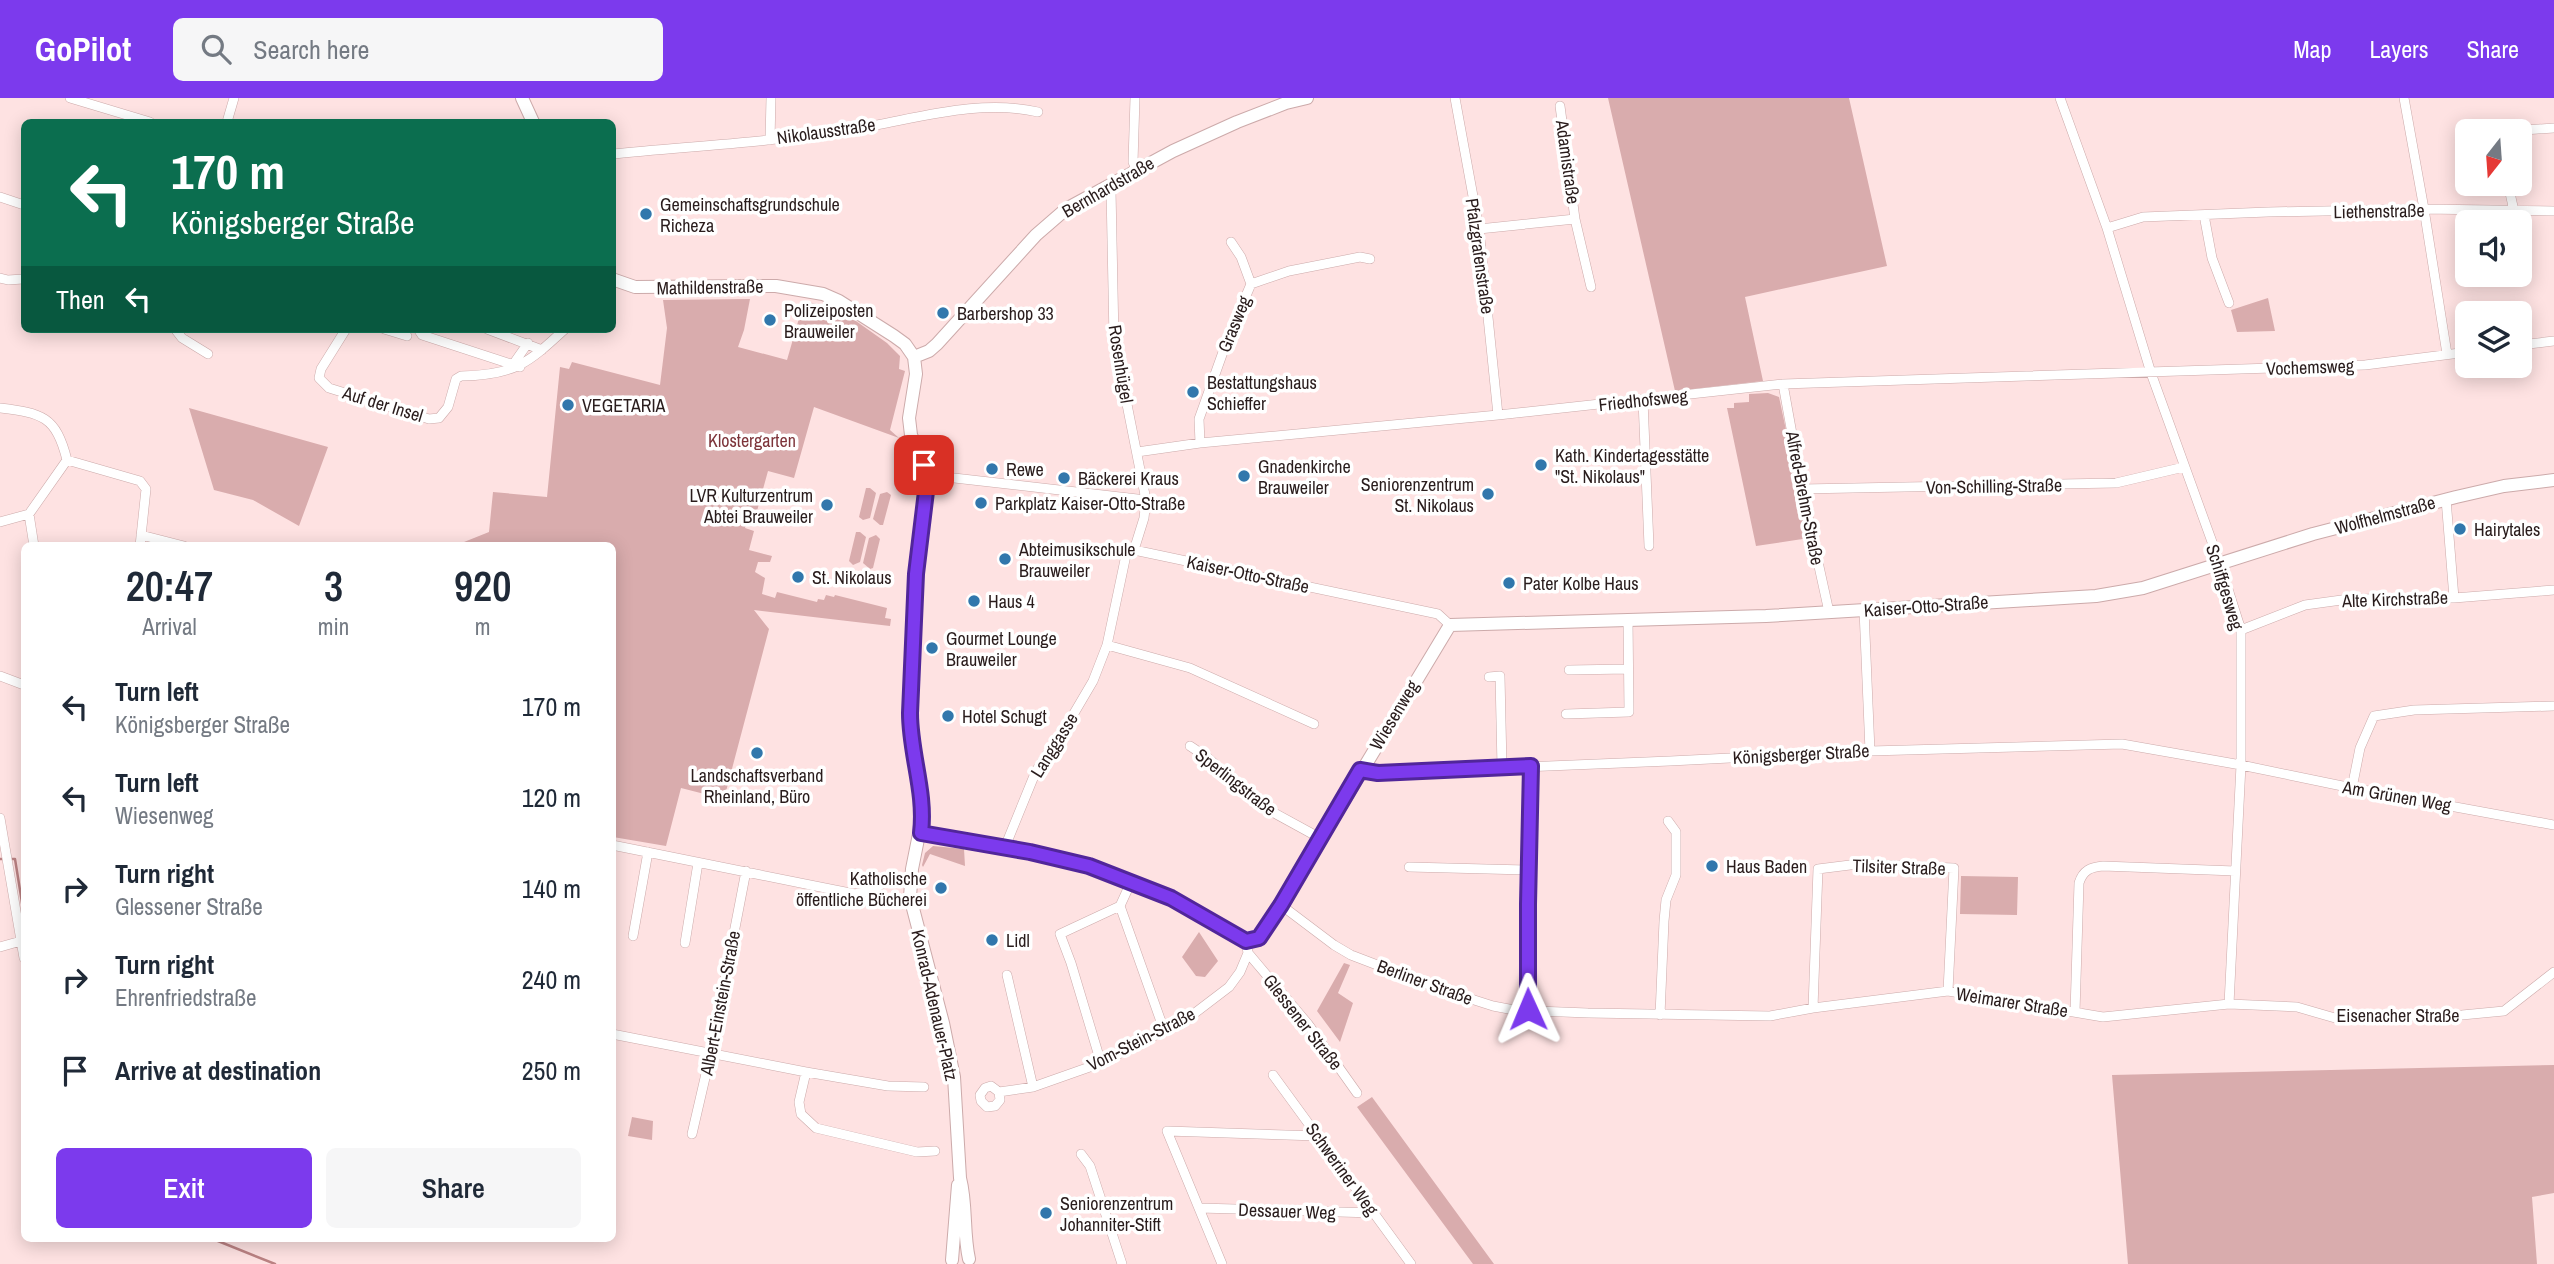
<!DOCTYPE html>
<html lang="en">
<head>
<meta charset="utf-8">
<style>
  body { margin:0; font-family:"Archivo Narrow",sans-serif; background:#f6f6f7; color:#1f2937; height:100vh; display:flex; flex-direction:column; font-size:26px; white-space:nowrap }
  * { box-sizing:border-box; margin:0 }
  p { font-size:23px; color:#747a83 }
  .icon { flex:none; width:38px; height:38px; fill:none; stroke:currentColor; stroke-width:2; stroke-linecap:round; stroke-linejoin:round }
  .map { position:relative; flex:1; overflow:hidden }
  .side { position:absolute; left:21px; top:444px; width:595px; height:700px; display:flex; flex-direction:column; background:#fff; border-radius:10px; box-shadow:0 4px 18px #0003 }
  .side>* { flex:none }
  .banner { position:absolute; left:21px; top:21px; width:595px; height:214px; border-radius:10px; box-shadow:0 4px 18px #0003; background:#0b6e4f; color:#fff; overflow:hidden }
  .needle { width:46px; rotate:197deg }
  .buttons { position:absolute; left:2455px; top:21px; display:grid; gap:14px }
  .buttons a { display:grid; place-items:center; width:77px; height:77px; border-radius:10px; background:#fff; box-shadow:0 4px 18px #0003; font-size:35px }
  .pin { position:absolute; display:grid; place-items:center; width:60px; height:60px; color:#fff; margin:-30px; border-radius:14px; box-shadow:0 4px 10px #0006 }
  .me { position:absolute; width:77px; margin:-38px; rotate:359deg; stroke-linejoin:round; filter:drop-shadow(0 0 5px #0008) }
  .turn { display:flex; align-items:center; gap:24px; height:147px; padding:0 35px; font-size:32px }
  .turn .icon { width:91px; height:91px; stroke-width:2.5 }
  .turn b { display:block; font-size:49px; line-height:60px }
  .then { display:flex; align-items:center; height:66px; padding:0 35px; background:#0003; gap:14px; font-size:26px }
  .eta { display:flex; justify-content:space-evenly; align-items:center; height:119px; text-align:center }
  .eta b { font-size:42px; font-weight:600; line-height:49px }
  .cta { display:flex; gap:14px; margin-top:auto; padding:14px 35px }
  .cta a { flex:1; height:80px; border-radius:10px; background:#7c3aed; color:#fff; font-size:28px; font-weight:600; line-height:80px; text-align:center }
  .cta a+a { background:#f6f6f7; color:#1f2937 }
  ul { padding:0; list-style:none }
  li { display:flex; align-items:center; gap:21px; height:91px; padding:0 35px }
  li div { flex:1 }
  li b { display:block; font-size:26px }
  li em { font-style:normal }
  header { display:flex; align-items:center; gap:42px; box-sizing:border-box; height:98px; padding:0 35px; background:#7c3aed; color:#fff }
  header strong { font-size:33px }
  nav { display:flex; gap:38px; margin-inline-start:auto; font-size:24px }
  .search { width:490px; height:63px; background:#f6f6f7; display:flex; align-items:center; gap:18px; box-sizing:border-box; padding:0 24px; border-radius:10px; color:#747a83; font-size:26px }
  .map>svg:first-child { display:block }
  .green { fill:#d9acad }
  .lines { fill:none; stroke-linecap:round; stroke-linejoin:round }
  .stream { stroke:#bb8283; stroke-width:2.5 }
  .street-casing { stroke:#caa; stroke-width:10 }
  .secondary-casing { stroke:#caa; stroke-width:14 }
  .street { stroke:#fff; stroke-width:9 }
  .secondary { stroke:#fff; stroke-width:12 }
  .route-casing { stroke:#51269a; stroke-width:18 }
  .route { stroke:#7c3aed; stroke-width:12 }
  .poi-dot { fill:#3177ac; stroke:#fff; stroke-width:2.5 }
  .labels { text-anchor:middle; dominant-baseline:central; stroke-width:7; stroke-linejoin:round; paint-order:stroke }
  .street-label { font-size:18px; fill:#291c1c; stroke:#fff }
  .poi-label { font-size:18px; fill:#291c1c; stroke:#fff; text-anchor:start }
  .park-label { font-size:18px; fill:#7d343a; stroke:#fff }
</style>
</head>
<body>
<header>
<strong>GoPilot</strong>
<div class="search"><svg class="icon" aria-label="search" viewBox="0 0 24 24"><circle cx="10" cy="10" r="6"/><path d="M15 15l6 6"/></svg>Search here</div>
<nav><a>Map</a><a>Layers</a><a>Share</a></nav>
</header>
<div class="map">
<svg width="2554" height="1166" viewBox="0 0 2554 1166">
  <rect width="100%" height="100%" fill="#fee2e2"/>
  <path class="green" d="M 1608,0 L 1849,0 L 1887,168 L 1745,199 L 1763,283 L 1675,293 Z
    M 2268,200 L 2275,233 L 2237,234 L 2231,212 Z
    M 750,201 L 744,232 L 738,249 L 787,262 L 804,203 L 839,211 L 887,245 L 900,258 L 899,271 L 905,273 L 890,332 L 899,340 L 814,309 L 794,380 L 768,373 L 757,413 L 750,412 L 745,430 L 754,433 L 749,452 L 772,458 L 770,464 L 758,464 L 755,474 L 765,480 L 762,496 L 775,500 L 777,494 L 817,504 L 818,501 L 824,502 L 826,497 L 834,499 L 835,497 L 887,510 L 885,520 L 891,521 L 890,528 L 754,512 L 769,531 L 724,701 L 681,690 L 666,748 L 613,739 L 612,448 L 464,448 L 464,444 L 489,434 L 493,394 L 547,399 L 560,269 L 569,271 L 572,264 L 660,287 L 667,230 L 663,202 Z
    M 1768,295 L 1779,299 L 1809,440 L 1756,448 L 1727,310 L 1734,310 L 1734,305 L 1749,304 L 1749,296 Z
    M 189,310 L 328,349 L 299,428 L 253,402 L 214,392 Z
    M 866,390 L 870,390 L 876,395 L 870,420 L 863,422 L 859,419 Z
    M 887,394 L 891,397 L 883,427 L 880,427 L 873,421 L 880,396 Z
    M 856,434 L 860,434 L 866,439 L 860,464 L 853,467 L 849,463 Z
    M 876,437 L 880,441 L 873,470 L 870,471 L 863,465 L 869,440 Z
    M 933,748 L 964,751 L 965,768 L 930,756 L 923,769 L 922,767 L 925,755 Z
    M 1961,778 L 2018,779 L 2017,817 L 1960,816 Z
    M 1199,834 L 1218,863 L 1205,879 L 1196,878 L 1182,859 Z
    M 1344,865 L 1350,867 L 1338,895 L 1353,905 L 1340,944 L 1317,913 Z
    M 2554,967 L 2554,1095 L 2532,1099 L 2537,1166 L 2128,1166 L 2112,977 Z
    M 1372,999 L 1494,1166 L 1473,1166 L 1357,1009 Z
    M 632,1019 L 653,1023 L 652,1042 L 628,1038 Z"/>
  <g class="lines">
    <path class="stream" d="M 0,761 L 2,761
      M 12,761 L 15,761 L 24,817
      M 213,1141 L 275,1166"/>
    <g class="street-casing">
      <path id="street" d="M 70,0 L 150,24
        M 1135,0 L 1133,64 L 1136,71
        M 1455,0 L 1479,131 L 1498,317
        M 2060,0 L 2107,130 L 2151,275 L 2220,466 L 2241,532 L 2241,667 L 2229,906
        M 2404,0 L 2424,111 L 2447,256
        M 227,24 L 234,0
        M 2510,33 L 2554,30
        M 770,42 L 771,0
        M 612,56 C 693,48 773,44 853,31 C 913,22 977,0 1038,14
        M 2508,86 L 2514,113
        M 1108,87 L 1111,92 L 1114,241 L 1146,402 L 1144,420 L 1134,452
        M 0,99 L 24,107
        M 2204,117 L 2212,160 L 2229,205
        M 1575,121 L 1591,189
        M 2107,130 L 2143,119 L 2268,114 L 2424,111 L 2554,113
        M 1479,131 L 1575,121 L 1560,8
        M 1231,144 L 1241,159 L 1251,186
        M 0,180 L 8,182 L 23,181
        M 175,231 L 182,240 L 208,256
        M 346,231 L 321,271 L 319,280 L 329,290 L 429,321 L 439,320 L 448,309 L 456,281 L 461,278 C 515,277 527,266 565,231
        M 384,231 L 407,238
        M 418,231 L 422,237 L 520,269
        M 487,231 L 542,252
        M 2520,247 L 2554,243
        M 514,265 L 528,245
        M 1783,286 L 1802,391 L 1829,514
        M 1643,302 L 1649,448
        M 0,310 C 42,315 56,318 67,362
        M 1200,345 L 1199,321 L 1228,240 L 1251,186 L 1289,173 L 1360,159 L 1370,161
        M 1137,354 L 1200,345 L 1498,317 L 1783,286 L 2365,267 L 2468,254
        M 928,377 L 1146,402
        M 1802,391 L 2116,385 L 2184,369
        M 2446,401 L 2454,500
        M 29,416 L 34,448
        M 0,424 L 29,416 L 67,362 L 140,383 L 146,391 L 140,448
        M 141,437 L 184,448
        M 1134,452 L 1438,516 L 1450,527
        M 1864,512 L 1870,653
        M 2241,532 L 2305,507 L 2349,501 L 2454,500 L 2554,492
        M 1107,547 L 1190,570 L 1314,626
        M 1569,572 L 1628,571
        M 0,578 L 24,587
        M 1489,579 L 1500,578 L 1502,669
        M 1566,616 L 1629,614 L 1628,521
        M 1190,648 L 1208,660 L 1265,710 L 1320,740
        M 1360,672 L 1378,675 L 1670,663 L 1870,653 L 2122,646 L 2241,667 L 2352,690 L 2554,727
        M 2352,690 L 2360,650 L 2374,618 L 2414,612 L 2554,608
        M 0,720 L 24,860
        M 612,747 L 855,796 L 869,793 L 884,785 L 911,785
        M 1005,749 L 1036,673 L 1073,617 L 1093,583 L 1107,547 L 1126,457 L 1134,452
        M 1409,769 L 1528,772
        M 1131,784 L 1120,808 L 1164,932
        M 1281,807 L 1334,847 L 1351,857 L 1440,891 L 1493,908 L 1514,912 L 1588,915 L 1770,918 L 1813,910 L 1948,893 L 2103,919 L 2229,906 L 2297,909 L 2335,920 L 2462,917 L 2504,913 L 2554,874
        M 633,838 L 648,754
        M 685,845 L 698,765
        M 0,849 L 21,843
        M 1248,855 L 1308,926 L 1357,995
        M 1007,877 L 1033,989
        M 1813,910 L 1818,771 L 1858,766 L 1954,770 L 1948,893
        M 1528,911 L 1528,806 L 1531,669
        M 2075,914 L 2079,785 C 2083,772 2091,769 2103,768 L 2235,773
        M 1660,917 L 1664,823 L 1666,802 L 1676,777 L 1676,734 L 1668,723
        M 612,936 L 806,974 L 888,988 L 924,989
        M 1101,965 L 1071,865 L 1060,836 L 1120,808
        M 806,974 L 799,1004 L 801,1016 L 816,1030 L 917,1054 L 935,1053
        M 1273,977 L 1411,1166
        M 999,994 L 1000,1002 L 995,1008 L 987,1009 L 981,1003 L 980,997 L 985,990 L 991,988 L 999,994 L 1033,989 L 1101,965 L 1187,921 L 1229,889 L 1240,874 L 1248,855 L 1246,843
        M 692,1036 L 711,954 L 746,773
        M 1081,1056 L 1090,1068 L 1122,1166
        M 1199,1110 L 1374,1115
        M 1222,1166 L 1167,1033 L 1318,1038"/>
    </g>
    <g class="secondary-casing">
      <path id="secondary" d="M 522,0 L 533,24
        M 612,181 L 635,189 L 776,188 L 823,196 L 839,203 L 894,238 L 905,246 L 914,259 L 916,276 L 909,320 L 911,337 L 928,377 L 916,476 L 910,615 L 923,716 L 912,771 L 910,799 L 943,925 L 954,979 L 960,1080 C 967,1107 963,1134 969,1161
        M 914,259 L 929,253 L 937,246 L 1036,137 L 1066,111 L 1173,53 L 1237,24 L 1286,5 L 1307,0
        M 921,735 L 1030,754 L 1089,768 L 1171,800 L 1246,843 L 1259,840 L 1281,807 L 1450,527 L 1766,518 L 2096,498 L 2143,490 L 2313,436 L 2456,399 L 2504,388 L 2554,382
        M 952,1162 L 958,1087"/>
    </g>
    <use href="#street" class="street"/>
    <use href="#secondary" class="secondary"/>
  </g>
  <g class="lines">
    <g class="route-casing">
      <path id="route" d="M 924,367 L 928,377 L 916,476 L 910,615 C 910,656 926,694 921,735 L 1030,754 L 1089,768 L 1171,800 L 1246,843 L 1259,840 L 1281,807 L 1360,672 L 1378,675 L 1531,668 L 1528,806 L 1528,911"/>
    </g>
    <use href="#route" class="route"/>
  </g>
  <g class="poi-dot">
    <circle cx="646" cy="116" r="7"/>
    <circle cx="943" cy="215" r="7"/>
    <circle cx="770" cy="222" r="7"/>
    <circle cx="1193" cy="294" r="7"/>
    <circle cx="568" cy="307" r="7"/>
    <circle cx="1541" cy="367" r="7"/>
    <circle cx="992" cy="371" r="7"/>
    <circle cx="1244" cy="378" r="7"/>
    <circle cx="1064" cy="380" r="7"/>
    <circle cx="1488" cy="396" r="7"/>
    <circle cx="981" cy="405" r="7"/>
    <circle cx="827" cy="407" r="7"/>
    <circle cx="2460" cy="431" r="7"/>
    <circle cx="1005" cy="461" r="7"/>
    <circle cx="798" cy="479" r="7"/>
    <circle cx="1509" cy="485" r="7"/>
    <circle cx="974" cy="503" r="7"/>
    <circle cx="932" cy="550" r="7"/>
    <circle cx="948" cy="618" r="7"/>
    <circle cx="757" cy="655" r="7"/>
    <circle cx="1712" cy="768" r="7"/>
    <circle cx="941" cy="790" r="7"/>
    <circle cx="992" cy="842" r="7"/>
    <circle cx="1046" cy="1115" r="7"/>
  </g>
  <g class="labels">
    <g class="street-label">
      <text transform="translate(826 33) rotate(-8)">Nikolausstraße</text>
      <text transform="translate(1568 64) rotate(82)">Adamistraße</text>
      <text transform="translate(1108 89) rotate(-30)">Bernhardstraße</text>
      <text transform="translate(2379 113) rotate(-1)">Liethenstraße</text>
      <text transform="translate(1480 158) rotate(82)">Pfalzgrafenstraße</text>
      <text transform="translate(710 189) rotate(-1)">Mathildenstraße</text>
      <text transform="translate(1234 226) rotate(-68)">Grasweg</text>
      <text transform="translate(1121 266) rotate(81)">Rosenhügel</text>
      <text transform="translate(2310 269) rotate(-2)">Vochemsweg</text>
      <text transform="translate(1643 302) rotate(-6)">Friedhofsweg</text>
      <text transform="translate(383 306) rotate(17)">Auf der Insel</text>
      <text transform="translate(1994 388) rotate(-1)">Von-Schilling-Straße</text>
      <text transform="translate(1805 400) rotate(79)">Alfred-Brehm-Straße</text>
      <text transform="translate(2385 417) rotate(-15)">Wolfhelmstraße</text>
      <text transform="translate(1248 476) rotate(12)">Kaiser-Otto-Straße</text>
      <text transform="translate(2225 489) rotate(73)">Schiffgesweg</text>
      <text transform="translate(2395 501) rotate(-2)">Alte Kirchstraße</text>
      <text transform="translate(1926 508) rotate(-4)">Kaiser-Otto-Straße</text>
      <text transform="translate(1394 617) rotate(-59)">Wiesenweg</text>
      <text transform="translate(1054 647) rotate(-58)">Langgasse</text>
      <text transform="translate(1801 656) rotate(-3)">Königsberger Straße</text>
      <text transform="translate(1236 684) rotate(38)">Sperlingstraße</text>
      <text transform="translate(2397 698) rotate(10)">Am Grünen Weg</text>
      <text transform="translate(1899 769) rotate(2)">Tilsiter Straße</text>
      <text transform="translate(1425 884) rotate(20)">Berliner Straße</text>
      <text transform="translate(2012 904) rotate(9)">Weimarer Straße</text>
      <text transform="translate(720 905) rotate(-79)">Albert-Einstein-Straße</text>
      <text transform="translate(935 907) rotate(77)">Konrad-Adenauer-Platz</text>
      <text x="2398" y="917">Eisenacher Straße</text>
      <text transform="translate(1303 924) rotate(52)">Glessener Straße</text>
      <text transform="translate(1141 941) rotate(-27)">Vom-Stein-Straße</text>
      <text transform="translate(1342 1071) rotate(54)">Schweriner Weg</text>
      <text transform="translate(1287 1113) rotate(2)">Dessauer Weg</text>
    </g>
    <g class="poi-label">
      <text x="660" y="106">Gemeinschaftsgrundschule<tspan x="660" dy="21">Richeza</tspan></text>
      <text x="784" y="212">Polizeiposten<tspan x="784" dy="21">Brauweiler</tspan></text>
      <text x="957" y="215">Barbershop 33</text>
      <text x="1207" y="284">Bestattungshaus<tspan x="1207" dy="21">Schieffer</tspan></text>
      <text x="582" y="307">VEGETARIA</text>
      <text x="1555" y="357">Kath. Kindertagesstätte<tspan x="1555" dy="21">"St. Nikolaus"</tspan></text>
      <text x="1258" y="368">Gnadenkirche<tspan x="1258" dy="21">Brauweiler</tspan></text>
      <text x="1006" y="371">Rewe</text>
      <text x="1078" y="380">Bäckerei Kraus</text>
      <text x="1474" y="386" text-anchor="end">Seniorenzentrum<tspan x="1474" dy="21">St. Nikolaus</tspan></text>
      <text x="813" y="397" text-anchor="end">LVR Kulturzentrum<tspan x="813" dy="21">Abtei Brauweiler</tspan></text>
      <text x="995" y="405">Parkplatz Kaiser-Otto-Straße</text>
      <text x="2474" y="431">Hairytales</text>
      <text x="1019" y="451">Abteimusikschule<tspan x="1019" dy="21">Brauweiler</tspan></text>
      <text x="812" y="479">St. Nikolaus</text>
      <text x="1523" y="485">Pater Kolbe Haus</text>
      <text x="988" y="503">Haus 4</text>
      <text x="946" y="540">Gourmet Lounge<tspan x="946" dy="21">Brauweiler</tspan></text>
      <text x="962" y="618">Hotel Schugt</text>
      <text x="757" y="677" text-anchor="middle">Landschaftsverband<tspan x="757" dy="21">Rheinland, Büro</tspan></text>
      <text x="1726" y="768">Haus Baden</text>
      <text x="927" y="780" text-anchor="end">Katholische<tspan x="927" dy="21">öffentliche Bücherei</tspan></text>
      <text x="1006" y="842">Lidl</text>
      <text x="1060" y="1105">Seniorenzentrum<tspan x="1060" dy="21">Johanniter-Stift</tspan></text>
    </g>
    <g class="park-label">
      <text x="752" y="342">Klostergarten</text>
    </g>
  </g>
</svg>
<div class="buttons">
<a><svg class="needle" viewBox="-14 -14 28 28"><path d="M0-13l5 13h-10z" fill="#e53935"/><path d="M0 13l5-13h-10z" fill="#747a83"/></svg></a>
<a><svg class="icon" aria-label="sound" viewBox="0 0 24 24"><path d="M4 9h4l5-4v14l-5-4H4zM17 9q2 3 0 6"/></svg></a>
<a><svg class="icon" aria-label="layers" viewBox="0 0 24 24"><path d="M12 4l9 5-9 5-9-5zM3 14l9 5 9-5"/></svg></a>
</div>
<div class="pin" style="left:924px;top:367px;background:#d93025"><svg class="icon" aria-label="arrive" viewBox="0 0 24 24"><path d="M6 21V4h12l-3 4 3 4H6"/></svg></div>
<svg class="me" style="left:1528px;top:911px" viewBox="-20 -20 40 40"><path d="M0-17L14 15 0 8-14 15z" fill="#7c3aed" stroke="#fff" stroke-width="4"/></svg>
<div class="banner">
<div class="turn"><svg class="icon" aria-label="left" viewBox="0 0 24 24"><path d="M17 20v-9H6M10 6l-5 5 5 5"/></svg><div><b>170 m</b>Königsberger Straße</div></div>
<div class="then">Then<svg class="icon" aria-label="left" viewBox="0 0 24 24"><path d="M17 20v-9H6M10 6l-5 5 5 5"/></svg></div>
</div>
<section class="side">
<div class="eta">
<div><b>20:47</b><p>Arrival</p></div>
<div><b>3</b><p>min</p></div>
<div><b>920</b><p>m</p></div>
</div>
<ul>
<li><svg class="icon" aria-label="left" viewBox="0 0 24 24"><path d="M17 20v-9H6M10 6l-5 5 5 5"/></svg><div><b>Turn left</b><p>Königsberger Straße</p></div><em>170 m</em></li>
<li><svg class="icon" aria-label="left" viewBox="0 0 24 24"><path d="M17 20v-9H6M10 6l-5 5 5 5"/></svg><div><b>Turn left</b><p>Wiesenweg</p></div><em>120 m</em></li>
<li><svg class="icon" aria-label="right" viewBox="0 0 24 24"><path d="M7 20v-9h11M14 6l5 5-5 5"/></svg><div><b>Turn right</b><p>Glessener Straße</p></div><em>140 m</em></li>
<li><svg class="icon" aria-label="right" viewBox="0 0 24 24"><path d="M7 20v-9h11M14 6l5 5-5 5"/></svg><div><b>Turn right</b><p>Ehrenfriedstraße</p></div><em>240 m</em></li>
<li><svg class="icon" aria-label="arrive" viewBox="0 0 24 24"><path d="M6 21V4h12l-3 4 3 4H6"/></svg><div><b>Arrive at destination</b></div><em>250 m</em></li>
</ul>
<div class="cta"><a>Exit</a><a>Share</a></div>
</section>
</div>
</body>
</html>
